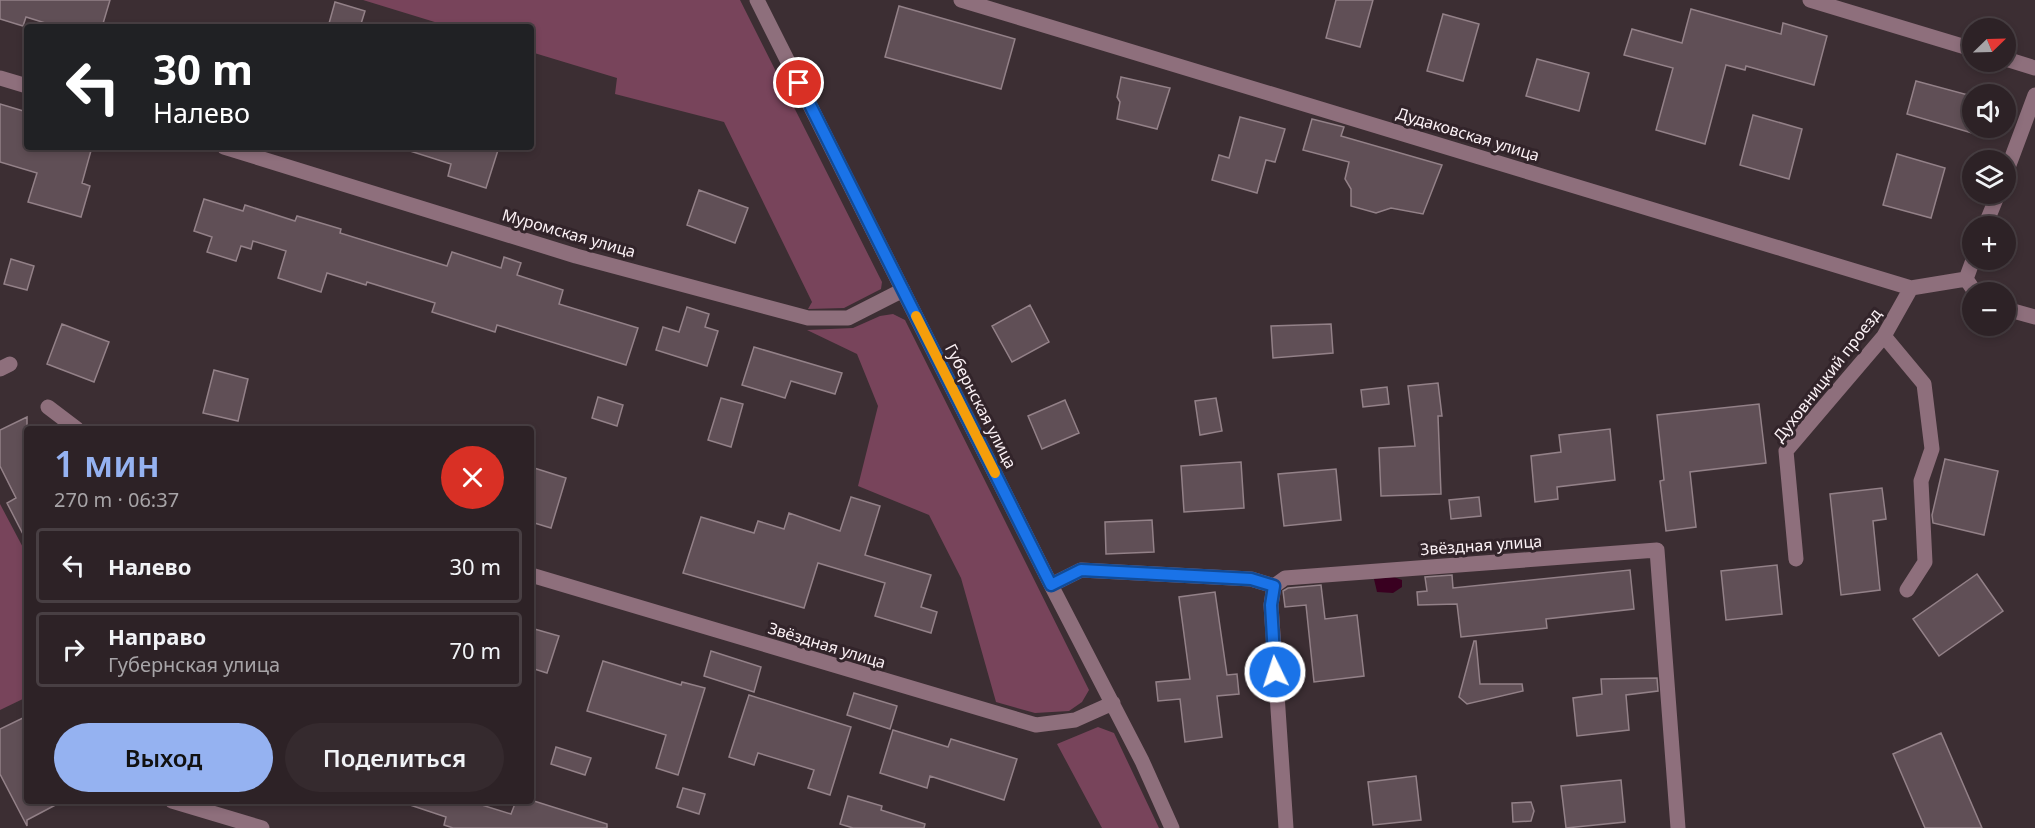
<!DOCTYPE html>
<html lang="ru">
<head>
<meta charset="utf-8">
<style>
  body { margin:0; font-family:"Noto Sans",sans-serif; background:#352a2e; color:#f1f3f6; height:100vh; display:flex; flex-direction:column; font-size:22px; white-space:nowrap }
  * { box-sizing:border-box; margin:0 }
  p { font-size:20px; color:#a7a4a7 }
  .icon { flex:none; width:33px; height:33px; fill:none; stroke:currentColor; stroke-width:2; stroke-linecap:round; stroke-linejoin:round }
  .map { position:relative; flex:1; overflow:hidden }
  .panel { position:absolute; left:24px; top:426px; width:510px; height:378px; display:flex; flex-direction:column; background:#2d2226; border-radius:6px; box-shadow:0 3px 9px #0003,0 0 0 2px #483f43 }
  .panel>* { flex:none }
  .banner { position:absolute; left:24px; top:24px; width:510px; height:126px; border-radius:6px; box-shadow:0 3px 9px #0003,0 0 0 2px #483f43; background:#202124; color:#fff; overflow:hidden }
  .needle { width:39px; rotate:67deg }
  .controls { position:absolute; left:1962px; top:18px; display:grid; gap:12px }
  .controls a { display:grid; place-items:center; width:54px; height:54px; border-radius:50%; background:#2d2226; box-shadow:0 3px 9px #0003,0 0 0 2px #483f43; font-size:30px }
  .pin { position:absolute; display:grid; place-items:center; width:51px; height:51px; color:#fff; margin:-26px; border:3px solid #fff; border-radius:50%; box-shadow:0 2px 6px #0007 }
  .me { position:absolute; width:66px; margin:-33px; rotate:356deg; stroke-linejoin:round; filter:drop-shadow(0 0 4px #0008) }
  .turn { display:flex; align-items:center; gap:21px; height:126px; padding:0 30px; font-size:27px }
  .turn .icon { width:78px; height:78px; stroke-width:2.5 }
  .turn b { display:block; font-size:42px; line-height:51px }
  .round { display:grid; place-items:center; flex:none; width:63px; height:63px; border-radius:32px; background:#352a2e }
  .summary { display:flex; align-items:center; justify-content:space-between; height:102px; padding:0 30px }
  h1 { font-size:36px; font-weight:600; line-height:45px; color:#95b2f1 }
  .action { display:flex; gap:12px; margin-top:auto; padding:12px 30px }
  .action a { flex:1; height:69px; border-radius:36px; background:#95b2f1; color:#111; font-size:24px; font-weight:600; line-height:69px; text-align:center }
  .action a+a { background:#352a2e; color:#f1f3f6 }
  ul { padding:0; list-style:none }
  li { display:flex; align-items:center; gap:18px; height:75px; margin:0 12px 9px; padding:0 18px; border:3px solid #483f43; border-radius:6px }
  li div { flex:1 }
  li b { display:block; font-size:22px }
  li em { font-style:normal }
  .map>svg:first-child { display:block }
  .green { fill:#78445b }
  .water { fill:#390020 }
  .building { fill:#604f56; stroke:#938188; stroke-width:1.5 }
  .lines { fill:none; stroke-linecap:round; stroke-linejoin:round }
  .minor { stroke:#8e6f7c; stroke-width:15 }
  .route-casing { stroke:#114b97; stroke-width:15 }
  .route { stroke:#1a73e8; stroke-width:10 }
  .slow { stroke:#f59e0b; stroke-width:10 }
  .labels { text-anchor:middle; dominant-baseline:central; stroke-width:6; stroke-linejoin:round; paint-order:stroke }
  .street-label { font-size:16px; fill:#fbf1f5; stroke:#32242a }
</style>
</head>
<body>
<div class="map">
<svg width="2035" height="828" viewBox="0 0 2035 828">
  <rect width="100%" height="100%" fill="#3c2e33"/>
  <path class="green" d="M 363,0 L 740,0 L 882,282 L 881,289 L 844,308 L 808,309 L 812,302 L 724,122 L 615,94 L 617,78 L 531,52 L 531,27 L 451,27 Z
    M 893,314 L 905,320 L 1089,690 L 1082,702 L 1069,711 L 1035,713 L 996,702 L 961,578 L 929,515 L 858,486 L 878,406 L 857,354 L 807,330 L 853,328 L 880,316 Z
    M 0,504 L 27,555 L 27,697 L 0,710 Z
    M 1098,727 L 1114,733 L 1159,828 L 1102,828 L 1057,744 Z"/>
  <path class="water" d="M 1394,577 L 1402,580 L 1402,587 L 1393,593 L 1377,592 L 1374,579 Z"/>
  <path class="building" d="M 0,0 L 110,0 L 102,27 L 58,27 L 26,17 L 23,26 L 0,19 Z
    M 1336,0 L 1373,0 L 1360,47 L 1326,38 Z
    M 335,2 L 365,11 L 360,27 L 328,27 Z
    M 899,6 L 1015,39 L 1001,89 L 885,57 Z
    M 1691,9 L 1781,34 L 1783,23 L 1827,36 L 1814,85 L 1746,66 L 1745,70 L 1726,65 L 1705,144 L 1656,130 L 1673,68 L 1624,55 L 1632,29 L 1682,43 Z
    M 1443,14 L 1479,24 L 1463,81 L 1427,71 Z
    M 1537,59 L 1589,73 L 1579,111 L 1526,96 Z
    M 1121,77 L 1170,88 L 1157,129 L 1117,119 L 1120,102 L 1117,97 Z
    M 1916,81 L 1972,96 L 1972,133 L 1907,114 Z
    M 0,104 L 27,112 L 27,147 L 92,147 L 82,183 L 90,186 L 81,217 L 28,202 L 37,173 L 0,162 Z
    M 1753,115 L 1802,129 L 1789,179 L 1740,165 Z
    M 1240,117 L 1285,129 L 1275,162 L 1266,160 L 1257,193 L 1212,180 L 1219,155 L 1229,158 Z
    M 1312,119 L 1344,127 L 1341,136 L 1442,165 L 1423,214 L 1391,208 L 1376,213 L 1351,206 L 1351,189 L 1345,179 L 1349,162 L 1303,150 Z
    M 411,147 L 499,147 L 486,188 L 448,176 L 451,164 L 410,151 Z
    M 1897,154 L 1945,168 L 1931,218 L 1883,205 Z
    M 699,190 L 748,208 L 735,243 L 687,225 Z
    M 204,199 L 243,211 L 245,205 L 295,221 L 297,216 L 341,229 L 340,233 L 447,266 L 452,252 L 501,268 L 504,257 L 521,263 L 517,275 L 563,290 L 559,304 L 638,328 L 626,365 L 497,325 L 495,332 L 432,312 L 435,303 L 367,282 L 366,285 L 327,273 L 321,292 L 278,278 L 286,251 L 253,241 L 251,249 L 241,246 L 236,261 L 207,252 L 212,237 L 194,231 Z
    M 11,259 L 34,266 L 27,290 L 4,284 Z
    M 1030,305 L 1049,342 L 1012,362 L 992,326 Z
    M 687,307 L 709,314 L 705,327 L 718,331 L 707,366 L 656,350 L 663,327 L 679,332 Z
    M 62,324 L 109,342 L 94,382 L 47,364 Z
    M 1331,324 L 1333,353 L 1273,358 L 1271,326 Z
    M 754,347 L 842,373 L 835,394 L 791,381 L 785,398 L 742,385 Z
    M 214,370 L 248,379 L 238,421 L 203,413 Z
    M 1438,383 L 1442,416 L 1438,416 L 1441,494 L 1381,496 L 1379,448 L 1415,446 L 1408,386 Z
    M 1387,387 L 1389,404 L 1363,407 L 1361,390 Z
    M 598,397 L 623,405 L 617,426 L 592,418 Z
    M 721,398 L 743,404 L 731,447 L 708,440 Z
    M 1216,398 L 1222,431 L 1200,435 L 1195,401 Z
    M 1065,400 L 1079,433 L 1042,449 L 1028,416 Z
    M 1759,404 L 1766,463 L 1690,472 L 1696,527 L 1666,531 L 1660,481 L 1664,480 L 1657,415 Z
    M 27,417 L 27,542 L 7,503 L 16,498 L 0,466 L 0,430 Z
    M 1610,429 L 1615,480 L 1557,487 L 1558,499 L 1535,502 L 1531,456 L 1561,452 L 1559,435 Z
    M 1945,459 L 1998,471 L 1984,535 L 1933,523 L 1932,515 Z
    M 1241,462 L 1244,508 L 1184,512 L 1181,466 Z
    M 531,467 L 566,478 L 551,528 L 531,522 Z
    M 1336,469 L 1341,520 L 1284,526 L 1278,474 Z
    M 1882,488 L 1886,519 L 1873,521 L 1880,590 L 1841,595 L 1830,494 Z
    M 851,497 L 880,506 L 865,555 L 931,575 L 921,607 L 937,612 L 931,633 L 875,616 L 885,583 L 818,563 L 804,608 L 683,573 L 701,517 L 754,533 L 758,521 L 784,529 L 789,513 L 840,531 Z
    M 1479,497 L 1481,516 L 1451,519 L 1449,500 Z
    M 1152,520 L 1154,552 L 1106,554 L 1105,522 Z
    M 1777,565 L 1782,614 L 1726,620 L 1721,571 Z
    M 1630,570 L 1634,609 L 1546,619 L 1547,628 L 1461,637 L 1457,604 L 1418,605 L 1417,592 L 1427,591 L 1425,577 L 1452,575 L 1453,588 Z
    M 1977,574 L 2003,611 L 1939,656 L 1913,619 Z
    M 1321,585 L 1325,619 L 1357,615 L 1364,676 L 1314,682 L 1306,605 L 1285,607 L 1283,591 L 1288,588 Z
    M 1215,592 L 1227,675 L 1237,674 L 1239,694 L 1217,696 L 1222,737 L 1185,742 L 1180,699 L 1158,701 L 1156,682 L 1190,679 L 1179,597 Z
    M 531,628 L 559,636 L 547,673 L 531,668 Z
    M 1474,641 L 1476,641 L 1480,684 L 1522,684 L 1523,691 L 1467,704 L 1459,697 Z
    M 711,651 L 761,667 L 754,692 L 704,676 Z
    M 603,661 L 681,685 L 682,682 L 705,688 L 678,775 L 656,768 L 666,735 L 587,711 Z
    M 1657,678 L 1658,691 L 1626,695 L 1629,730 L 1577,736 L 1573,698 L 1602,694 L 1601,679 Z
    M 854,693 L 897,706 L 890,729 L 847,715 Z
    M 749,695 L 851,727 L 830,795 L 808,788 L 814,770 L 758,753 L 754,765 L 729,757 Z
    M 27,716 L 27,801 L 63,801 L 27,820 L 27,826 L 0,774 L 0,729 Z
    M 893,730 L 948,747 L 951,739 L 1017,759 L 1004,800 L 930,776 L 927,788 L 880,773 Z
    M 1941,733 L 1982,828 L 1925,828 L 1893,754 Z
    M 556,747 L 591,758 L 585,775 L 551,764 Z
    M 1416,776 L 1421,820 L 1373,825 L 1368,782 Z
    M 1621,780 L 1625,822 L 1566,828 L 1561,786 Z
    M 683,788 L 705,794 L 699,814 L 677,807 Z
    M 848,796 L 882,806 L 881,810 L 925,824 L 924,828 L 853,828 L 840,824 Z
    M 411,801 L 469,801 L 511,814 L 516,801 L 534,801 L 607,824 L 607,828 L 453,828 L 444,825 L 446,817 L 410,805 Z
    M 1531,802 L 1534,811 L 1531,821 L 1513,822 L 1512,803 Z"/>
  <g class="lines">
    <path class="minor" d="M 757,0 L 1051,585 L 1142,761 L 1172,828
      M 961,0 L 1911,288 L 1966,279
      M 1810,0 L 1972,49
      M 2006,59 L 2035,68
      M 0,78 L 27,86
      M 224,147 L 576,256 L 808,318 L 848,318 L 903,290
      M 2006,173 L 2035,95
      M 1985,226 L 1998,194
      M 1966,279 L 1973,260
      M 1966,279 L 1975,292
      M 2006,309 L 2035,317
      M 1884,336 L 1924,384 L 1932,449 L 1921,481 L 1925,562 L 1907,590
      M 0,369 L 10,364
      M 48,407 L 77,429
      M 1796,559 L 1786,451 L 1884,336 L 1911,288
      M 531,575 L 1036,725 L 1075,720 L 1113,703
      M 1051,585 L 1081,570 L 1251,579 L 1274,586
      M 172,801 L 262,828
      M 1286,828 L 1271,605 L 1274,586 L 1285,578 L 1657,550 L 1678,828"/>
  </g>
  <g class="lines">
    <g class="route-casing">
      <path id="route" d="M 799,83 L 1051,585 L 1081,570 L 1251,579 L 1274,586 L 1271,605 L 1275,672"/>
    </g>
    <use href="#route" class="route"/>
    <path class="slow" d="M 916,316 L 995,473"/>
  </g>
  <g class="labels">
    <g class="street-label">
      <text transform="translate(1468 134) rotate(17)">Дудаковская улица</text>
      <text transform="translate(569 233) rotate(16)">Муромская улица</text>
      <text transform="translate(1827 375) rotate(-52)">Духовницкий проезд</text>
      <text transform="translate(981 406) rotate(63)">Губернская улица</text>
      <text transform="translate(1481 545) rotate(-4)">Звёздная улица</text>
      <text transform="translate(827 645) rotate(17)">Звёздная улица</text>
    </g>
  </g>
</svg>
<div class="controls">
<a><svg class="needle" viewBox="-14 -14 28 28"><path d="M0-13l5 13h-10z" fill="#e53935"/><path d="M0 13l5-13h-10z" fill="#a7a4a7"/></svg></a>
<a><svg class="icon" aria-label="sound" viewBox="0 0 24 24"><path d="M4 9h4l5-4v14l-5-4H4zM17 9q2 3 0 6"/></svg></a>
<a><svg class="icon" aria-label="layers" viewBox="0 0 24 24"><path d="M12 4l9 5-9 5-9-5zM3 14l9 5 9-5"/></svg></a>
<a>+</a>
<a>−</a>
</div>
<div class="pin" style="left:799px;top:83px;background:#d93025"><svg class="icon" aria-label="arrive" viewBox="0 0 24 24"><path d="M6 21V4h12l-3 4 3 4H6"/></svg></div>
<svg class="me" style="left:1275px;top:672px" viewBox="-20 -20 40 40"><circle r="17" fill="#1a73e8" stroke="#fff" stroke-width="3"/><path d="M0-11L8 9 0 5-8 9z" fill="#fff"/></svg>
<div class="banner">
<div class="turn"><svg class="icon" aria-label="left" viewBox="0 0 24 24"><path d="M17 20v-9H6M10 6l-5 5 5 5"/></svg><div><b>30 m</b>Налево</div></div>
</div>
<section class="panel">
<div class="summary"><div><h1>1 мин</h1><p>270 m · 06:37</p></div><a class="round" style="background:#d93025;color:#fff"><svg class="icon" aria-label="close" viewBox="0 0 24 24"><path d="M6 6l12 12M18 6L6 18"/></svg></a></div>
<ul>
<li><svg class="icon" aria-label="left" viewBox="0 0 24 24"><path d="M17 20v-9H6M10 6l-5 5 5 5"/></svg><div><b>Налево</b></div><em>30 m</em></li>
<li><svg class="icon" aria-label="right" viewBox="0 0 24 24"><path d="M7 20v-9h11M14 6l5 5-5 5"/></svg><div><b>Направо</b><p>Губернская улица</p></div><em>70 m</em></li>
</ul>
<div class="action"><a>Выход</a><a>Поделиться</a></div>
</section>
</div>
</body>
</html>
